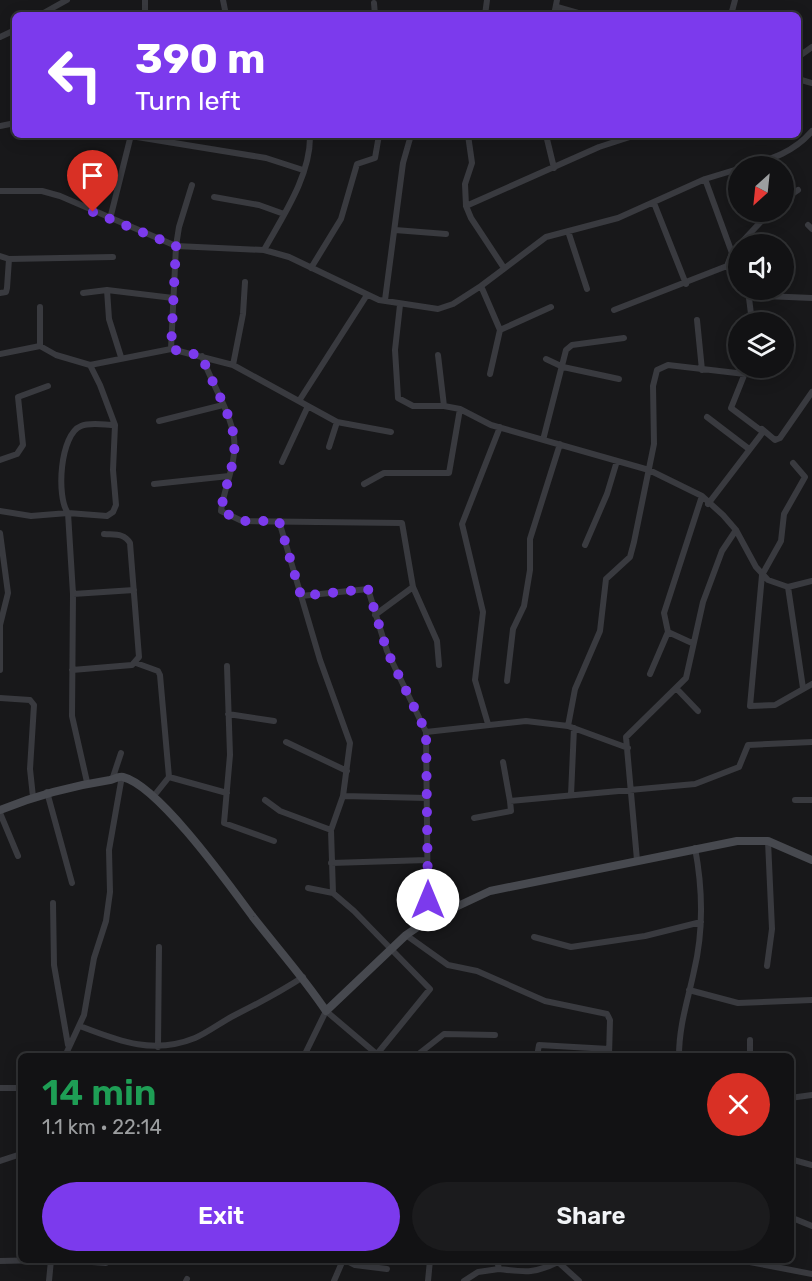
<!DOCTYPE html>
<html lang="en">
<head>
<meta charset="utf-8">
<style>
  body { margin:0; font-family:Rubik,sans-serif; background:#1b1b1d; color:#f1f3f6; height:100vh; display:flex; flex-direction:column; font-size:22px; white-space:nowrap }
  * { box-sizing:border-box; margin:0 }
  p { font-size:20px; color:#9c9ea0 }
  .icon { flex:none; width:33px; height:33px; fill:none; stroke:currentColor; stroke-width:2; stroke-linecap:round; stroke-linejoin:round }
  .map { position:relative; flex:1; overflow:hidden }
  .side { position:absolute; left:18px; top:1053px; width:776px; height:210px; display:flex; flex-direction:column; background:#121214; border-radius:9px; box-shadow:0 3px 15px #0003,0 0 0 2px #313234 }
  .side>* { flex:none }
  .guide { position:absolute; left:12px; top:12px; width:789px; height:126px; border-radius:9px; box-shadow:0 3px 15px #0003,0 0 0 2px #313234; background:#7c3aed; color:#fff; overflow:hidden }
  .needle { width:39px; rotate:207deg }
  .fabs { position:absolute; left:728px; top:156px; display:grid; gap:12px }
  .fabs a { display:grid; place-items:center; width:66px; height:66px; border-radius:50%; background:#121214; box-shadow:0 3px 15px #0003,0 0 0 2px #313234; font-size:30px }
  .pin { position:absolute; display:grid; place-items:center; width:51px; height:51px; color:#fff; margin:-62px -26px; border-radius:50% 50% 50% 0; rotate:-45deg; box-shadow:0 0 6px #0007 }
  .pin .icon { rotate:45deg }
  .me { position:absolute; width:66px; margin:-33px; rotate:0deg; stroke-linejoin:round; filter:drop-shadow(0 0 4px #0008) }
  .turn { display:flex; align-items:center; gap:21px; height:126px; padding:0 24px; font-size:27px }
  .turn .icon { width:78px; height:78px; stroke-width:2.5 }
  .turn b { display:block; font-size:42px; line-height:51px }
  .round { display:grid; place-items:center; flex:none; width:63px; height:63px; border-radius:32px; background:#1b1b1d }
  .head { display:flex; align-items:center; justify-content:space-between; height:102px; padding:0 24px }
  h1 { font-size:36px; font-weight:600; line-height:45px; color:#1e9e55 }
  .button { display:flex; gap:12px; margin-top:auto; padding:12px 24px }
  .button a { flex:1; height:69px; border-radius:36px; background:#7c3aed; color:#fff; font-size:24px; font-weight:600; line-height:69px; text-align:center }
  .button a+a { background:#1b1b1d; color:#f1f3f6 }
  .map>svg:first-child { display:block }
  .lines { fill:none; stroke-linecap:round; stroke-linejoin:round }
  .street { stroke:#393a3f; stroke-width:6 }
  .secondary { stroke:#47494f; stroke-width:8 }
  .route { stroke:#7c3aed; stroke-width:10; stroke-dasharray:0 18 }
</style>
</head>
<body>
<div class="map">
<svg width="812" height="1281" viewBox="0 0 812 1281">
  <rect width="100%" height="100%" fill="#18181a"/>
  <g class="lines">
    <path class="street" d="M 145,0 L 145,15
      M 223,0 L 226,15
      M 374,3 L 375,15
      M 557,7 L 585,15
      M 40,15 L 67,0
      M 485,15 L 487,0
      M 554,15 L 557,0
      M 731,15 L 735,0
      M 0,37 L 15,30
      M 798,57 L 812,47
      M 798,79 L 812,83
      M 0,126 L 15,123
      M 468,135 L 472,163 L 465,184 L 466,206 L 471,218 L 504,268
      M 546,135 L 554,168
      M 131,136 L 266,158 L 303,170
      M 747,166 C 772,159 794,152 812,131
      M 705,179 L 732,253
      M 0,191 L 42,191 L 60,196 L 176,246 L 264,250 L 289,257 L 379,300 L 438,309 L 453,304 L 481,286 L 546,237 L 618,218 L 705,179 L 738,169
      M 214,197 L 259,205 L 284,214
      M 783,200 L 798,190
      M 654,203 L 686,284
      M 466,206 L 599,147 L 636,135
      M 110,219 L 131,135
      M 808,225 L 812,229
      M 395,230 L 446,234
      M 568,231 L 587,289
      M 740,244 L 770,212
      M 738,247 L 732,253 L 727,266 L 738,280
      M 264,250 C 283,216 311,175 310,135
      M 0,256 L 9,259 L 113,257
      M 311,268 L 341,219 L 357,164 L 375,158 L 379,135
      M 481,286 L 500,330 L 490,374
      M 107,290 L 109,319 L 121,357
      M 0,293 L 6,292 L 7,288 L 9,259
      M 83,293 L 107,290 L 173,298
      M 385,300 L 403,163 L 411,135
      M 400,305 L 395,350 L 398,398 L 413,406 L 444,406 L 460,409 L 491,425 L 649,470 L 702,496 L 723,515 L 736,530 L 756,567 L 768,580 L 788,587 L 812,581
      M 614,310 L 727,266
      M 697,320 L 702,370
      M 752,322 L 748,290 L 765,296 L 812,298
      M 500,330 L 551,307
      M 40,346 L 40,307
      M 171,349 L 176,246 L 179,227 L 192,185
      M 0,354 L 40,346 L 56,355 L 90,365 L 100,385 L 115,425 L 113,470 L 116,505 L 113,512 L 107,516 L 68,513 L 31,516 L 0,511
      M 438,355 L 444,406
      M 202,356 C 211,383 230,410 234,438 C 237,463 224,487 221,511 L 242,521 L 402,523 L 413,587 L 437,641 L 439,665
      M 546,359 L 563,367 L 619,379
      M 90,365 L 171,349 L 233,365 L 337,422 L 391,432
      M 233,365 L 243,314 L 245,282
      M 299,401 L 367,295
      M 707,417 L 749,449
      M 159,421 L 223,405
      M 762,429 L 775,440 L 780,438 L 812,392
      M 543,440 L 566,350 L 572,345 L 624,338
      M 329,447 L 337,422
      M 0,460 L 17,454 L 23,445 L 18,397 L 48,386
      M 282,462 L 308,406
      M 793,463 L 805,477 L 784,514 L 781,541 L 762,575 L 750,706 L 775,705 L 812,684
      M 154,484 L 229,476
      M 364,484 L 384,473 L 449,473 L 460,409
      M 708,504 L 763,432 L 731,408 L 747,368
      M 279,521 L 320,660 L 350,743 L 343,796 L 331,830 L 333,893
      M 0,533 L 8,593 L 0,625 L 0,670
      M 585,545 L 607,494 L 617,461
      M 788,587 L 803,688
      M 73,594 L 134,590
      M 301,596 L 368,589 L 387,651 L 426,732 L 428,920
      M 375,615 L 413,587
      M 692,643 L 668,632 L 664,613 L 702,496
      M 136,663 L 158,671 L 160,675 L 169,777
      M 227,666 L 230,755 L 224,823 L 274,841
      M 72,670 L 132,665 L 139,657 L 130,543 C 124,533 115,535 104,534
      M 650,674 L 668,632
      M 507,681 L 513,629 L 524,606 L 530,570 L 530,539 L 560,444
      M 676,688 L 698,711
      M 0,698 L 30,700 L 34,705 L 30,769 L 33,797
      M 228,714 L 274,721
      M 488,724 L 475,680 L 483,612 L 462,524 L 500,427
      M 568,726 L 575,689 L 600,631 L 606,579 L 630,557 L 634,542 L 654,444 L 653,386 L 657,370 L 668,365 L 745,374
      M 426,732 L 526,721 L 568,726 L 628,748
      M 286,742 L 347,771
      M 503,762 L 510,801
      M 112,780 L 121,753
      M 87,782 L 72,716 L 73,594 L 68,513 C 56,497 60,434 81,426 C 90,422 105,425 115,425
      M 47,792 L 72,883
      M 571,795 L 574,728
      M 343,796 L 427,798
      M 153,797 L 169,777 L 227,793
      M 265,800 L 280,811 L 331,830
      M 795,800 L 812,800
      M 0,813 L 18,856
      M 474,818 L 511,811 L 510,801 L 695,784 L 739,767 L 748,745 L 812,742
      M 637,860 L 626,737 L 686,678 L 703,602 L 722,551 L 736,530
      M 331,863 L 427,860
      M 308,888 L 333,893 L 354,911 L 430,989 L 377,1054
      M 53,903 L 54,965 L 68,1045
      M 406,935 L 448,965 L 477,971 L 545,1001 L 607,1014 L 610,1020 L 609,1056
      M 534,937 L 571,947 L 645,936 L 701,922
      M 767,966 L 772,929 L 768,841
      M 689,990 L 738,1003 L 812,1000
      M 80,1026 C 119,1041 153,1055 195,1038 C 209,1032 221,1022 235,1015 C 259,1003 280,992 303,977
      M 158,1047 L 159,947
      M 65,1056 L 84,1015 L 94,958 L 106,921 L 110,892 L 109,850 L 122,776
      M 304,1056 L 326,1011 L 379,1056
      M 416,1056 L 444,1034 L 495,1035
      M 537,1056 L 539,1045 L 609,1049
      M 679,1056 C 679,1025 688,1000 694,971 C 704,929 703,890 695,848
      M 750,1056 L 750,1040
      M 0,1088 L 21,1088
      M 790,1098 L 812,1095
      M 790,1159 L 812,1165
      M 0,1161 L 21,1154
      M 790,1217 L 812,1226
      M 64,1260 L 106,1263 L 111,1260
      M 345,1260 L 355,1265 L 387,1269
      M 497,1260 L 499,1269 C 525,1272 534,1274 558,1262
      M 739,1260 L 812,1274
      M 0,1261 L 44,1260
      M 557,1261 L 579,1281
      M 49,1281 L 51,1260
      M 186,1281 L 187,1279
      M 334,1281 L 343,1260
      M 428,1281 L 430,1260
      M 464,1281 L 478,1272 L 499,1269"/>
    <path class="secondary" d="M 0,810 C 37,795 71,786 110,780 C 114,779 119,776 123,777 C 159,786 230,886 253,917 C 278,949 304,978 326,1011 L 406,935 L 428,920 L 490,891 L 737,841 L 768,841 L 812,860"/>
  </g>
  <g class="lines">
    <path class="route" d="M 93,212 L 176,246 L 171,349 L 202,356 C 211,383 230,410 234,438 C 237,462 224,487 221,511 L 242,521 L 279,521 L 301,596 L 368,589 L 387,651 L 426,732 L 428,900"/>
  </g>
</svg>
<div class="fabs">
<a><svg class="needle" viewBox="-14 -14 28 28"><path d="M0-13l5 13h-10z" fill="#e53935"/><path d="M0 13l5-13h-10z" fill="#9c9ea0"/></svg></a>
<a><svg class="icon" aria-label="sound" viewBox="0 0 24 24"><path d="M4 9h4l5-4v14l-5-4H4zM17 9q2 3 0 6"/></svg></a>
<a><svg class="icon" aria-label="layers" viewBox="0 0 24 24"><path d="M12 4l9 5-9 5-9-5zM3 14l9 5 9-5"/></svg></a>
</div>
<div class="pin" style="left:93px;top:212px;background:#d93025"><svg class="icon" aria-label="arrive" viewBox="0 0 24 24"><path d="M6 21V4h12l-3 4 3 4H6"/></svg></div>
<svg class="me" style="left:428px;top:900px" viewBox="-20 -20 40 40"><circle r="19" fill="#fff"/><path d="M0-13L10 11 0 6-10 11z" fill="#7c3aed"/></svg>
<div class="guide">
<div class="turn"><svg class="icon" aria-label="left" viewBox="0 0 24 24"><path d="M17 20v-9H6M10 6l-5 5 5 5"/></svg><div><b>390 m</b>Turn left</div></div>
</div>
<section class="side">
<div class="head"><div><h1>14 min</h1><p>1.1 km · 22:14</p></div><a class="round" style="background:#d93025;color:#fff"><svg class="icon" aria-label="close" viewBox="0 0 24 24"><path d="M6 6l12 12M18 6L6 18"/></svg></a></div>
<div class="button"><a>Exit</a><a>Share</a></div>
</section>
</div>
</body>
</html>
